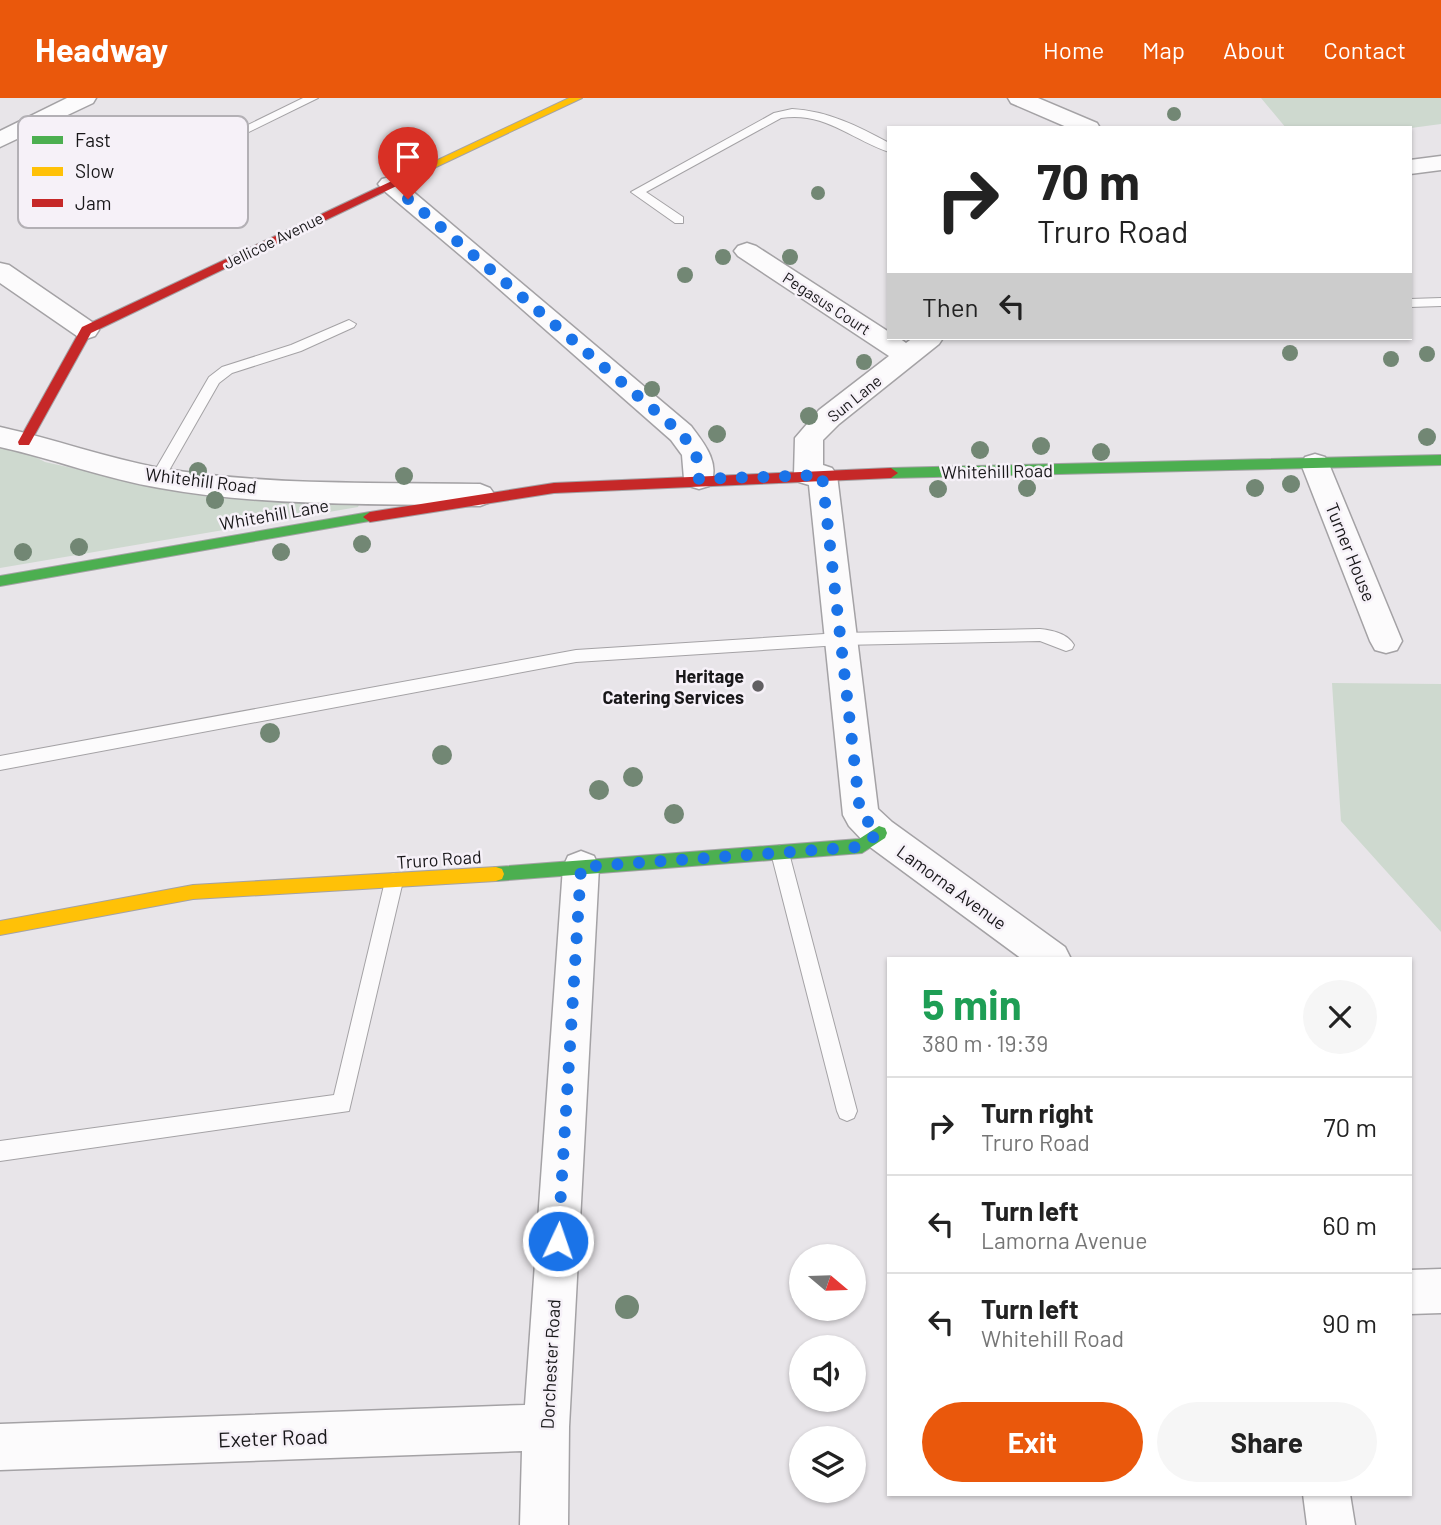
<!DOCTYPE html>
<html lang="en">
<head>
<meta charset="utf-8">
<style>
  body { margin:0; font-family:Barlow,sans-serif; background:#f6f6f6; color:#222; height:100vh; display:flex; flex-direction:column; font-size:26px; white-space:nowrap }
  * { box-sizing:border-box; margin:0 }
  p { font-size:23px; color:#767676 }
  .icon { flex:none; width:38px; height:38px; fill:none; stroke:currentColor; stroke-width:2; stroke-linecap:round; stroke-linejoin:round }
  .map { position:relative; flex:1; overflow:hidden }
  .sheet { position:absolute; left:887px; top:859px; width:525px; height:539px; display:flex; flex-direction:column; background:#fff; border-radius:0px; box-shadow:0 2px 5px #0004 }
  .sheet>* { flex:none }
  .guide { position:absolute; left:887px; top:28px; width:525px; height:214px; border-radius:0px; box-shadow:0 2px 5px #0004; background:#fff; color:#222; overflow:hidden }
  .needle { width:46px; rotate:109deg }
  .fabs { position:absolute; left:789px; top:1146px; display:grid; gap:14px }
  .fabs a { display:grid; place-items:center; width:77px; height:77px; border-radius:50%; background:#fff; box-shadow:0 2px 5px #0004; font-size:35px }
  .pin { position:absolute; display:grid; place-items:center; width:60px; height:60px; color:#fff; margin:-72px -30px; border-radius:50% 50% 50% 0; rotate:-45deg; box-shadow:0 0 7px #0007 }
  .pin .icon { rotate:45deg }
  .me { position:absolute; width:77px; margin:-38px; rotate:3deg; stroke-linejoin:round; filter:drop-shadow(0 0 5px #0008) }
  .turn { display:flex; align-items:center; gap:24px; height:147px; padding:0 35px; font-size:32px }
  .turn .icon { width:91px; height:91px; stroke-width:2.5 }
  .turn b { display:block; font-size:49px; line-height:60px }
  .then { display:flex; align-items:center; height:66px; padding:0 35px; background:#0003; gap:14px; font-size:26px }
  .round { display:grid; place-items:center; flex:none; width:74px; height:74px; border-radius:37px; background:#f6f6f6 }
  .overview { display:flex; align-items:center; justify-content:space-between; height:119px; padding:0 35px }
  h1 { font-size:42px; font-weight:700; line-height:52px; color:#1e9e55 }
  .button { display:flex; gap:14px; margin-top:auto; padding:14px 35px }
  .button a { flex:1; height:80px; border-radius:42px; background:#ea580c; color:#fff; font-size:28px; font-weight:700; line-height:80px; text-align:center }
  .button a+a { background:#f6f6f6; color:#222 }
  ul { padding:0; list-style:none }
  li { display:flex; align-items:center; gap:21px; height:98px; padding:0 35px; border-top:2px solid #e0e0e0 }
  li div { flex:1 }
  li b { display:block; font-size:26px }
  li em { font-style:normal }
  header { display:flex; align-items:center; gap:42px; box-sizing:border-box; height:98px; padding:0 35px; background:#ea580c; color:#fff }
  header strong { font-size:33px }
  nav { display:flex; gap:38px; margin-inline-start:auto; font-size:24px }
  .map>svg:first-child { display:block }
  .green { fill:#ced9cf }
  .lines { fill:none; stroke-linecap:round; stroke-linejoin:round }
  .lane-casing { stroke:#a4a2a5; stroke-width:2 }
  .street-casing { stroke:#a4a2a5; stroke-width:3 }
  .fast-casing { stroke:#a4a2a5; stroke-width:2 }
  .slow-casing { stroke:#a4a2a5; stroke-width:2 }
  .jam-casing { stroke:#a4a2a5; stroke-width:2 }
  .lane { fill:#fcfbfc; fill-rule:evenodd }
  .street { fill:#fcfbfc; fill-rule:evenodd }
  .fast { fill:#4caf50; fill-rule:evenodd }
  .slow { fill:#ffc107; fill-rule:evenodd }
  .jam { fill:#c62828; fill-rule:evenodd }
  .tree { fill:#728774 }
  .route { stroke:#1a73e8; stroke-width:12; stroke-dasharray:0 21.6 }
  .poi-dot { fill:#615f62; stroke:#f6f1f8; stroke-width:2.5 }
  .labels { text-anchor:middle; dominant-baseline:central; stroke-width:5; stroke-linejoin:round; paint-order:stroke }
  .far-street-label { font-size:16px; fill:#181719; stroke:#f6f1f8 }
  .street-label { font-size:18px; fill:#181719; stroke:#f6f1f8 }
  .poi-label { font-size:18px; font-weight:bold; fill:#181719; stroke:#f6f1f8; text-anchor:end }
  .near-street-label { font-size:21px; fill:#181719; stroke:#f6f1f8 }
  .key { fill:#f6f1f8; stroke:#b3b0b5; stroke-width:2 }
  .key-label { font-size:19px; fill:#181719 }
</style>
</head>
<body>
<header>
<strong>Headway</strong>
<nav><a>Home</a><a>Map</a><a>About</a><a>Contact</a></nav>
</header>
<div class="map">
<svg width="1441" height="1427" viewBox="0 0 1441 1427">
  <rect width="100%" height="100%" fill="#e8e5e9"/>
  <path class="green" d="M 1261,0 L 1441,0 L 1441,26 L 1411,30 L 1286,30 Z
    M 0,349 L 24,353 L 45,364 L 168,391 L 236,400 L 361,403 L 358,409 L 0,470 Z
    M 1332,585 L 1441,586 L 1441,834 L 1341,723 Z"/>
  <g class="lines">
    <g class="lane-casing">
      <path id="lane" d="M 303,0 L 318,0 L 129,93 L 119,90 Z
        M 792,11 C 828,13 858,28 889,45 L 889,54 C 851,41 824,13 781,20 L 646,94 L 683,119 L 683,125 L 675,125 L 631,94 L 774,15 Z
        M 1441,200 L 1441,208 L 1410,209 L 1410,201 Z
        M 349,222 L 356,226 L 354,229 L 301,253 L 232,275 L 219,285 L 163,383 L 153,383 L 151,379 L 209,279 L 222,269 L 291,247 Z
        M 1040,531 C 1052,532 1068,536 1074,547 L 1072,551 L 1066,553 L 1040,543 L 840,547 L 576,564 L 0,672 L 0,658 L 576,552 L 840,535 Z
        M 780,747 L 786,750 L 789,755 L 857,1013 L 854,1020 L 847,1023 L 840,1020 L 837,1013 L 771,755 L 774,750 Z
        M 394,775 L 400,777 L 403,783 L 349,1013 L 0,1063 L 0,1043 L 334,997 L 385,783 L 388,777 Z"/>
    </g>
    <g class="street-casing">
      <path id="street" d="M 67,0 L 96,0 L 93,5 L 0,49 L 0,33 Z
        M 1008,0 L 1038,0 L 1097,25 L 1100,30 L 1069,30 L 1011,5 Z
        M 1441,58 L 1441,72 L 1410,76 L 1410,62 Z
        M 390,79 L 398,81 L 691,328 C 704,345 722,367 709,388 L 699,391 L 689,388 L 684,381 L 682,357 L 671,342 L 472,167 L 382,91 L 378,86 L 382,81 Z
        M 747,145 L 756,148 L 889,234 L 889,240 L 899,240 L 906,245 L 913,240 L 943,240 L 939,246 L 839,326 L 823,342 L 823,367 L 832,370 L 837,377 L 878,711 L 892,724 L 1065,849 L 1071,861 L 1022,861 L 866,746 L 849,728 L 843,717 L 809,387 L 799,384 L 794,377 L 795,340 L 819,312 L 889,258 L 738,158 L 734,153 L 738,148 Z
        M 0,165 L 9,167 L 95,226 L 99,232 L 95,238 L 86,241 L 77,238 L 0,185 Z
        M 0,329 C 54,341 106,360 160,370 C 266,388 374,384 480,386 L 490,390 L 495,397 L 490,404 L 480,408 C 374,405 265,409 160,390 C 106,381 54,361 0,349 Z
        M 1315,356 L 1325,359 L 1329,366 L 1402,543 L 1397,552 L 1386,555 L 1375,552 L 1370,543 L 1301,366 L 1305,359 Z
        M 581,753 L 594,758 L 599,769 L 569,1329 L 568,1427 L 520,1427 L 522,1353 L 0,1372 L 0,1326 L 525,1307 L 563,769 L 568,758 Z
        M 1441,1171 L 1441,1215 L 1410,1216 L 1410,1172 Z
        M 1303,1396 L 1350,1396 L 1355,1427 L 1307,1427 Z"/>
    </g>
    <g class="fast-casing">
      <path id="fast" d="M 1441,357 L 1441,367 L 891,380 L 884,375 L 891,370 Z
        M 370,414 L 375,416 L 375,422 L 0,488 L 0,478 Z
        M 879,728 L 885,730 L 887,735 L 885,740 L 862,755 L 496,783 L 490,781 L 488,776 L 490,771 L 496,769 L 859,741 Z"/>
    </g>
    <g class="slow-casing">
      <path id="slow" d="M 569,0 L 582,0 L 434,70 L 425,68 Z
        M 496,769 L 502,771 L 504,776 L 502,781 L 496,783 L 193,801 L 0,837 L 0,823 L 193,787 Z"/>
    </g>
    <g class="jam-casing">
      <path id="jam" d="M 430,65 L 435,68 L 434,70 L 91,235 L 29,347 L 19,347 L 18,344 L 82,229 Z
        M 891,370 L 898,375 L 891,380 L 554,395 L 370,424 L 363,419 L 370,414 L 554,385 Z"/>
    </g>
    <use href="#lane" class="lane"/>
    <use href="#street" class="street"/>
    <use href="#fast" class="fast"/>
    <use href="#slow" class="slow"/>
    <use href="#jam" class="jam"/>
  </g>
  <g class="tree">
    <circle cx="1174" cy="16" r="7"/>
    <circle cx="818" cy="95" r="7"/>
    <circle cx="723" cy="159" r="8"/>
    <circle cx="790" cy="159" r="8"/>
    <circle cx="685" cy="177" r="8"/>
    <circle cx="1290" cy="255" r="8"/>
    <circle cx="1427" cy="256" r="8"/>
    <circle cx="1391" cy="261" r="8"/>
    <circle cx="864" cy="264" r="8"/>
    <circle cx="652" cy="291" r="8"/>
    <circle cx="809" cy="318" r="9"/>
    <circle cx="717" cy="336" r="9"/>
    <circle cx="1427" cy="339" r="9"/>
    <circle cx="1041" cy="348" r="9"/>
    <circle cx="980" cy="352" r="9"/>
    <circle cx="1101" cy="354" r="9"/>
    <circle cx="198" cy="373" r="9"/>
    <circle cx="404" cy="378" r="9"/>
    <circle cx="1291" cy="386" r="9"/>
    <circle cx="1027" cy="390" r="9"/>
    <circle cx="1255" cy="390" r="9"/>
    <circle cx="938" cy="391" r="9"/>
    <circle cx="215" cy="402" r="9"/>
    <circle cx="362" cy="446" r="9"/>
    <circle cx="79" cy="449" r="9"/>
    <circle cx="23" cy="454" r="9"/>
    <circle cx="281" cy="454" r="9"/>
    <circle cx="270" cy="635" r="10"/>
    <circle cx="442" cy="657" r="10"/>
    <circle cx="633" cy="679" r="10"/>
    <circle cx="599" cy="692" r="10"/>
    <circle cx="674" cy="716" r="10"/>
    <circle cx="627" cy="1209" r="12"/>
  </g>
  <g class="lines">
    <path class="route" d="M 408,101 L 681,335 L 696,355 L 699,381 L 822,377 L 860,714 L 878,736 L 858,749 L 581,769 L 558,1143"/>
  </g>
  <circle class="poi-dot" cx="758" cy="588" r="7"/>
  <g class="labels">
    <g class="far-street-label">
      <text transform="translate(273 142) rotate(-26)">Jellicoe Avenue</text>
      <text transform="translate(827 205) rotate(33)">Pegasus Court</text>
      <text transform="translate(854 300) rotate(-39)">Sun Lane</text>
    </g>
    <g class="street-label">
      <text transform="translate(997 373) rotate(-1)">Whitehill Road</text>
      <text transform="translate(201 382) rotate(7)">Whitehill Road</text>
      <text transform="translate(274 416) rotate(-10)">Whitehill Lane</text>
      <text transform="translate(1351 454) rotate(68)">Turner House</text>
      <text transform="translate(439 761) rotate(-4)">Truro Road</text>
      <text transform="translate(952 789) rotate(36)">Lamorna Avenue</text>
      <text transform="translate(550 1266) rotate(-87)">Dorchester Road</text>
    </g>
    <g class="poi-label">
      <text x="744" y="578">Heritage<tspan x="744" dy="21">Catering Services</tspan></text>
    </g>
    <g class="near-street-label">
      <text transform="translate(273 1339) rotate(-2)">Exeter Road</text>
    </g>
  </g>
  <rect x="18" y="18" width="230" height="112" rx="10" class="key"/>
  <rect x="32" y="38" width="31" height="8" fill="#4caf50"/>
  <rect x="32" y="69" width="31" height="9" fill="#ffc107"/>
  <rect x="32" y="101" width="31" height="8" fill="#c62828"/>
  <g class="key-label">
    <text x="75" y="49">Fast</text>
    <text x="75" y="80">Slow</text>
    <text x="75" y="112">Jam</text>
  </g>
</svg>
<div class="fabs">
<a><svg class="needle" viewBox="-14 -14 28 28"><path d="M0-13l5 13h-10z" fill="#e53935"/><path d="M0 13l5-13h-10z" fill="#767676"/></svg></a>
<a><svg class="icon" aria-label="sound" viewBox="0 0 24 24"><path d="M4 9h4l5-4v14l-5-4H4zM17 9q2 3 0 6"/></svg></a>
<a><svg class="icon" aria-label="layers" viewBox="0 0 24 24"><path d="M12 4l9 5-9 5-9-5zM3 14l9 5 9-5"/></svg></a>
</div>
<div class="pin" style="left:408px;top:101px;background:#d93025"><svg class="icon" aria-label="arrive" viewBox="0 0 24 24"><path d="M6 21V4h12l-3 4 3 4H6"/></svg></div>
<svg class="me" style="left:558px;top:1143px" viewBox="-20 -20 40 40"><circle r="17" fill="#1a73e8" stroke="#fff" stroke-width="3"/><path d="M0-11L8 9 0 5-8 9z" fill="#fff"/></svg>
<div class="guide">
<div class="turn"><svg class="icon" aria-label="right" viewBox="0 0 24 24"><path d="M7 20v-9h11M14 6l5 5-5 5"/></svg><div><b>70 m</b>Truro Road</div></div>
<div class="then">Then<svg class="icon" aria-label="left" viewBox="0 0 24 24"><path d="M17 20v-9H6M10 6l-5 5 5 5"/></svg></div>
</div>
<section class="sheet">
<div class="overview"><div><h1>5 min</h1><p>380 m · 19:39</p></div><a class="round"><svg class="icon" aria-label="close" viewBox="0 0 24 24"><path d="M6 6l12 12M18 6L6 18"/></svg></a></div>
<ul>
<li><svg class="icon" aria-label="right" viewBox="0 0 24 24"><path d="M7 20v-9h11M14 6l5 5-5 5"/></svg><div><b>Turn right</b><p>Truro Road</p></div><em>70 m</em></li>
<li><svg class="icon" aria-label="left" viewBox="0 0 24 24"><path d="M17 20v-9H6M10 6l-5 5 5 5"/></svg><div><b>Turn left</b><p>Lamorna Avenue</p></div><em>60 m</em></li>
<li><svg class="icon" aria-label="left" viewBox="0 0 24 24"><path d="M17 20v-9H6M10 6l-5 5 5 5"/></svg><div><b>Turn left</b><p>Whitehill Road</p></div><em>90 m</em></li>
</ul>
<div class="button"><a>Exit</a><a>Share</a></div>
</section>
</div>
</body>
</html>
